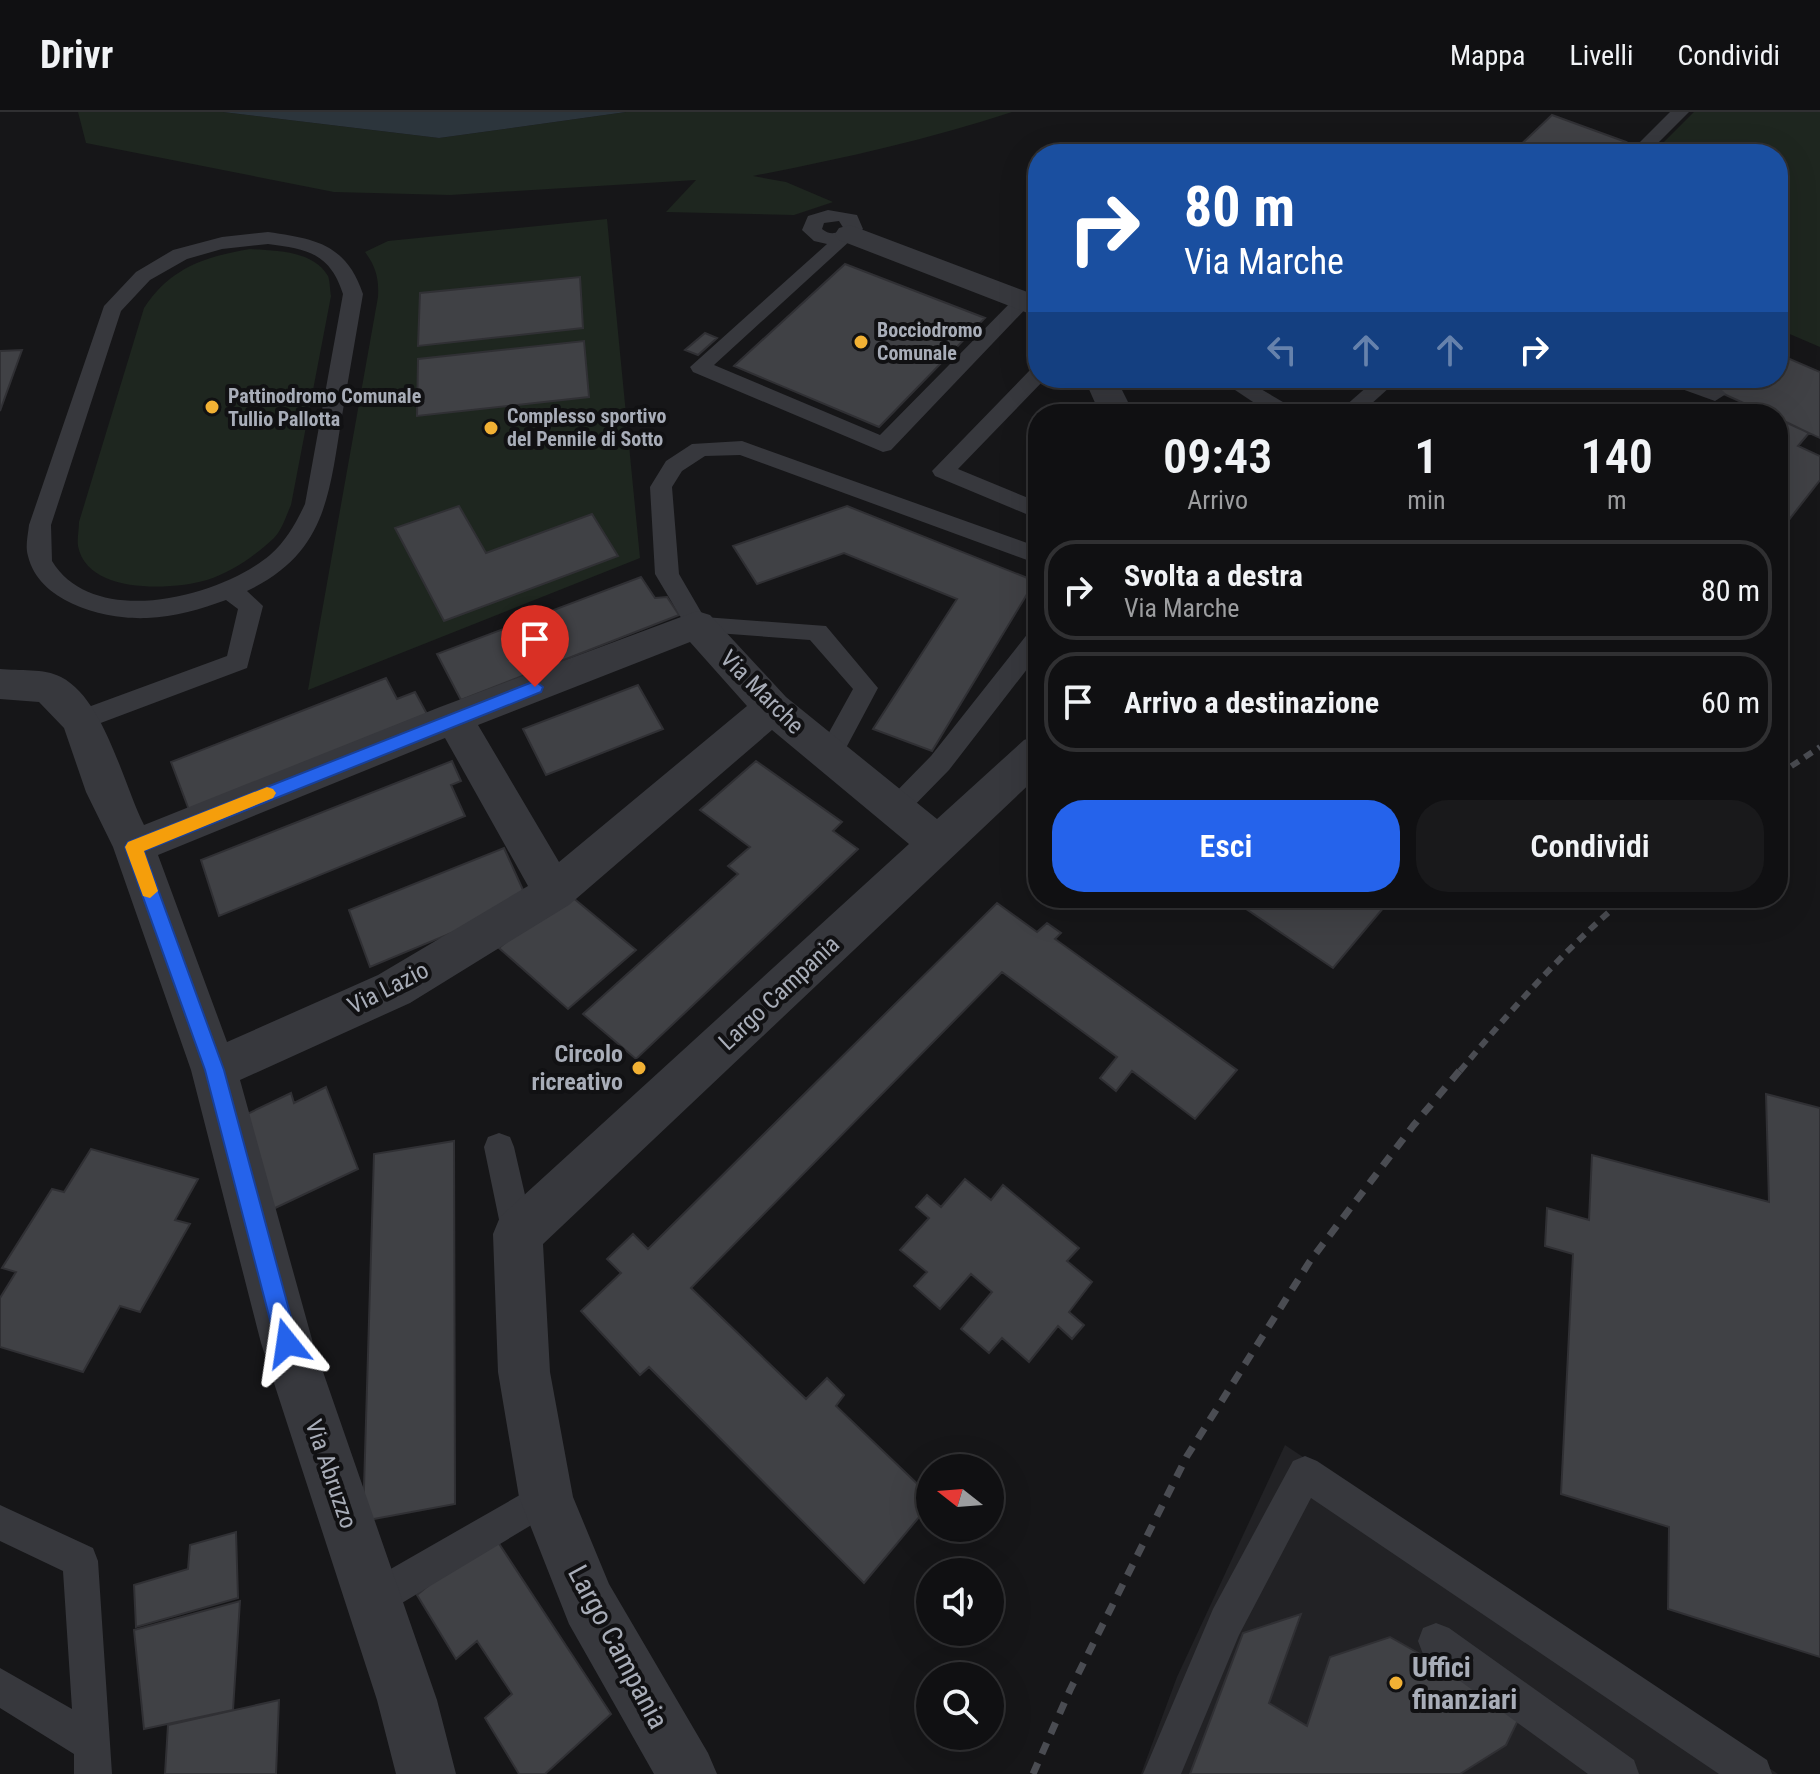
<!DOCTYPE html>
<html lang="it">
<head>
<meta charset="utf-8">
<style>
  body { margin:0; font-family:"Roboto Condensed",sans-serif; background:#19191b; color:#f1f3f6; height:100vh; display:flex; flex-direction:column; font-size:30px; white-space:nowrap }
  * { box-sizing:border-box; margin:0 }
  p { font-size:26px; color:#9c9d9f }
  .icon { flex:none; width:44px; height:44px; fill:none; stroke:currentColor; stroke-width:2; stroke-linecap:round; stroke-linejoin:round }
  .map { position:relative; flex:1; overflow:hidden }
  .drawer { position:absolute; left:1028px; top:292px; width:760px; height:504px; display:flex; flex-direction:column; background:#101012; border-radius:32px; box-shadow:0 8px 32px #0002,0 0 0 2px #303032 }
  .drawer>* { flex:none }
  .banner { position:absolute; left:1028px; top:32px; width:760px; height:244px; border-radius:32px; box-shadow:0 8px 32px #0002,0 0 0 2px #303032; background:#1a4fa0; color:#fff; overflow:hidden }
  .needle { width:52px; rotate:287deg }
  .tools { position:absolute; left:916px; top:1342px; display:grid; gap:16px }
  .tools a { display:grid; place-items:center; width:88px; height:88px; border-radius:50%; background:#101012; box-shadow:0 8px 32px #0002,0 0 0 2px #303032; font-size:40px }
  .pin { position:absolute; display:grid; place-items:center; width:68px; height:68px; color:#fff; margin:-82px -34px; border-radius:50% 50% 50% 0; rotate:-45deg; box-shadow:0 0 8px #0007 }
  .pin .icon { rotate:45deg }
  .me { position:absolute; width:88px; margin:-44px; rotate:345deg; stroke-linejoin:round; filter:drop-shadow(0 0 6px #0008) }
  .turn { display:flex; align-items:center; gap:28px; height:168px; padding:0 24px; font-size:36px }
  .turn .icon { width:104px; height:104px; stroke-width:2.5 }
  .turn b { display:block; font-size:56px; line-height:68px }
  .lanes { display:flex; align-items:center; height:76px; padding:0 24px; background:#0003; justify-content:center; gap:40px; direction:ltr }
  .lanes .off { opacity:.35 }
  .eta { display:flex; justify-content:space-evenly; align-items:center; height:136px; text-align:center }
  .eta b { font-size:48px; font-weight:600; line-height:56px }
  .action { display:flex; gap:16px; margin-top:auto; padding:16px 24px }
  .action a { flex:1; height:92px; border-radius:32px; background:#2563eb; color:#fff; font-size:32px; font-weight:600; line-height:92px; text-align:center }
  .action a+a { background:#19191b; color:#f1f3f6 }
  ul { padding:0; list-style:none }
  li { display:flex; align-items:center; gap:24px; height:100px; margin:0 16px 12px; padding:0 8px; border:4px solid #303032; border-radius:32px }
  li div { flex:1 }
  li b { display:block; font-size:30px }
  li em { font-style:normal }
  header { display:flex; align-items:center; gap:48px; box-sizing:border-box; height:112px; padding:0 40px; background:#101012; border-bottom:2px solid #303032 }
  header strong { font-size:38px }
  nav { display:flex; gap:44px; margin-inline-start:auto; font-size:28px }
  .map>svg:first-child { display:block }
  .built { fill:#222225 }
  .green { fill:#1e261f }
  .water { fill:#2c353c }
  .building { fill:#404145; stroke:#303034; stroke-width:2 }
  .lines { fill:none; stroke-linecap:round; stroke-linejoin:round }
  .service { fill:#37383d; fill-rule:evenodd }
  .minor { fill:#37383d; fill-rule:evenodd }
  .rail-far1 { stroke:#4a4c52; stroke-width:6; stroke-dasharray:9 7; stroke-linecap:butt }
  .rail { stroke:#4a4c52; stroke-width:7; stroke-dasharray:12 10; stroke-linecap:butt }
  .route { fill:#2563eb; stroke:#184099; stroke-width:2 }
  .slow { fill:#f59e0b }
  .poi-dot { fill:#f2b134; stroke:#111113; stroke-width:3 }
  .labels { text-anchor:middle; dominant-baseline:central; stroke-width:8; stroke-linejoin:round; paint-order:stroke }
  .far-poi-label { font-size:20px; font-weight:bold; fill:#a8adb8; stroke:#111113; text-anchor:start }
  .street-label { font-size:24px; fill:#a8adb8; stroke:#111113 }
  .poi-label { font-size:24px; font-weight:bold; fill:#a8adb8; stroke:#111113; text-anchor:end }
  .near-street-label { font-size:28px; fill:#a8adb8; stroke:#111113 }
  .near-poi-label { font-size:28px; font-weight:bold; fill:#a8adb8; stroke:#111113; text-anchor:start }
</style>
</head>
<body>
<header>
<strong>Drivr</strong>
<nav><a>Mappa</a><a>Livelli</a><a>Condividi</a></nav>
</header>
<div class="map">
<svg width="1820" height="1662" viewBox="0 0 1820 1662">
  <rect width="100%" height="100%" fill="#161618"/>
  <path class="built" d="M 1285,1333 L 1778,1662 L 1141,1662 L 1177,1565 Z"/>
  <path class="green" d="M 78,0 L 223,0 L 439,26 L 626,0 L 1012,0 C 927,28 840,47 753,64 L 786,70 L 833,90 L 794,103 L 666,100 L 696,68 L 450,83 L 334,80 L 86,31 Z
    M 1694,0 L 1820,0 L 1820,235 L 1778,217 L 1778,42 L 1652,42 Z
    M 607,107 L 640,446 L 308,578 L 378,185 C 379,166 376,155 365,140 L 388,129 Z
    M 250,137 C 275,139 313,138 328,164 C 330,169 330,179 331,184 L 291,393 C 286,404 282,418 274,426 C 256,443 232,460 207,468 C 173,478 87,483 78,434 C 77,427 79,417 79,410 L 144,196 C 170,156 204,145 250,137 Z"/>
  <path class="water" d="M 223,0 L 626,0 L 439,26 Z"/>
  <path class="building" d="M 1552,3 L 1626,30 L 1614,42 L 1511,42 Z
    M 845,152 L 985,206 L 879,315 L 734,254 Z
    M 580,165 L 583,216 L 418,234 L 420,181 Z
    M 705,221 L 717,226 L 698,243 L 685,238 Z
    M 584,229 L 589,285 L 417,304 L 418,247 Z
    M 22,238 L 0,299 L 0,239 Z
    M 1778,242 L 1820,260 L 1820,326 L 1778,307 L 1778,302 L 1768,302 L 1688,266 L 1778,266 Z
    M 1786,310 L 1809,321 L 1798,334 L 1820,344 L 1820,368 L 1781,418 L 1778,417 L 1778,321 Z
    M 459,394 L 486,441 L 592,402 L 618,444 L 444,509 L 395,416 Z
    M 847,394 L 1035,469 L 932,639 L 873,617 L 957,487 L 844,441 L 757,472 L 733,434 Z
    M 641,465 L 655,486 L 667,485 L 679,503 L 461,588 L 437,542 Z
    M 386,566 L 397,587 L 415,580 L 427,602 L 189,698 L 171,650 Z
    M 638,573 L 663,617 L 546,663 L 523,617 Z
    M 452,649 L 461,669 L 451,673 L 465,704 L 219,804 L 201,748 Z
    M 756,649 L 842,710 L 833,719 L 858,737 L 636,947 L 583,902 L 738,762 L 728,754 L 750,735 L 700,698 Z
    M 504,736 L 528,789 L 370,855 L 349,798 Z
    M 566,780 L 636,838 L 568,897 L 499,836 Z
    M 1230,786 L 1373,786 L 1385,794 L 1333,856 Z
    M 997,791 L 1037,820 L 1047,811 L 1061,821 L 1055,827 L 1237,958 L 1195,1007 L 1132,959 L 1116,979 L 1100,966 L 1117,945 L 1002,860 L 691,1176 L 806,1287 L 827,1266 L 844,1283 L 836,1294 L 930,1384 L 930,1392 L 864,1471 L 649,1255 L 640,1263 L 581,1199 L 621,1161 L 607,1147 L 633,1122 L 648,1137 Z
    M 326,975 L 358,1057 L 273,1097 L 243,1004 L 291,981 L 294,991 Z
    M 1766,982 L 1820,996 L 1820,1545 L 1668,1497 L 1669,1415 L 1561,1382 L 1573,1142 L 1545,1134 L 1547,1096 L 1589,1108 L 1592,1043 L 1769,1090 Z
    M 454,1029 L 455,1392 L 363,1409 L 374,1042 Z
    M 91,1037 L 198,1067 L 175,1108 L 190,1112 L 140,1200 L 120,1194 L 83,1260 L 0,1235 L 0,1186 L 16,1160 L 2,1156 L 52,1077 L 64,1080 Z
    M 965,1067 L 991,1088 L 1003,1073 L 1079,1136 L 1067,1149 L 1092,1170 L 1069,1200 L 1084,1213 L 1072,1227 L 1058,1214 L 1029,1250 L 1002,1226 L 989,1241 L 961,1217 L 992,1180 L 971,1162 L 940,1197 L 914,1174 L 927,1160 L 900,1138 L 929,1106 L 916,1095 L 927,1083 L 941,1095 Z
    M 236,1420 L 238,1486 L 136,1515 L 134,1473 L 188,1457 L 190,1433 Z
    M 492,1421 L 611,1602 L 545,1662 L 519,1662 L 485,1606 L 512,1582 L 477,1529 L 456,1547 L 417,1483 Z
    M 240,1489 L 233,1598 L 144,1617 L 134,1518 Z
    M 1301,1502 L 1269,1591 L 1307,1614 L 1330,1545 L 1390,1525 L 1522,1600 L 1506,1633 L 1460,1662 L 1190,1662 L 1243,1521 Z
    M 279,1588 L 276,1662 L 165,1662 L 168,1613 Z"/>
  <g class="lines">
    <path class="service" d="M 1670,0 L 1689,0 L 1647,42 L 1628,42 Z
      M 828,98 L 857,103 L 863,117 L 714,253 L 880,323 L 1017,184 L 1024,182 L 1034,188 L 891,338 L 883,340 L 693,260 L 690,255 L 827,132 L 814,129 L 802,118 L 808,104 ZM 839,109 L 844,117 C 837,122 829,123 822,117 L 824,111 Z
      M 268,120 C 316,127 346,132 363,182 C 356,223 349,263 342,304 C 329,382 327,441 247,479 L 263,494 L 247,556 L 90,615 L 81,618 L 72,615 L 68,608 L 72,601 L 227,544 L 238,497 L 226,488 C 201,497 175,505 147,506 C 106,508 39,491 28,444 C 25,434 28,423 29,413 L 104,194 L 136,160 L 173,138 L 222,125 ZM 268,132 C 307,137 330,141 343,182 L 305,392 C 296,411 286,429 270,443 C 220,485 94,518 52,449 L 51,413 L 121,199 L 150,168 L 187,147 L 222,137 Z
      M 1038,255 L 1038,266 L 1045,267 L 958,357 L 1038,390 L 1038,407 L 935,364 L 932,359 L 1031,257 Z
      M 1217,266 L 1242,266 L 1295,297 L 1298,302 L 1271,302 Z
      M 1377,266 L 1400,266 L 1360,302 L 1336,302 Z
      M 1662,266 C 1682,266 1712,265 1726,282 L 1715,289 L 1665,271 Z
      M 742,329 L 1038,435 L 1038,452 L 740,343 L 705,344 L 682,359 L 672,375 L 679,462 L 704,505 L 826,514 L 878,576 L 838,651 L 829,654 L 820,651 L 816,644 L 853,577 L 810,528 L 689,519 L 655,462 L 650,375 L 666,349 L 692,332 Z
      M 1038,517 L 1038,543 L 949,658 L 903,705 L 894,709 L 885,705 L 881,698 L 885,691 L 931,644 L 1029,520 Z
      M 499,1021 L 510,1025 L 514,1035 L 534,1122 L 529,1133 L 518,1137 L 507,1133 L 502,1122 L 484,1035 L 488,1025 Z
      M 1305,1344 L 1317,1349 L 1767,1648 L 1772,1662 L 1719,1662 L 1311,1386 L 1239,1523 L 1181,1662 L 1143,1662 L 1213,1497 L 1293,1349 Z
      M 546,1368 L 558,1373 L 563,1385 L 558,1397 L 387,1500 L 374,1505 L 361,1500 L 356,1487 L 361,1474 Z
      M 0,1393 L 93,1436 L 98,1449 L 112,1662 L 74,1662 L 74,1642 L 0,1596 L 0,1556 L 72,1597 L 63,1459 L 0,1429 Z
      M 1436,1511 L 1449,1516 L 1634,1648 L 1639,1662 L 1588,1662 L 1423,1542 L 1418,1529 L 1423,1516 Z"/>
    <path class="minor" d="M 850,113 L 1038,184 L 1038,205 L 839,128 L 835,122 L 839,116 Z
      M 1084,266 L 1116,266 L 1134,302 L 1100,302 Z
      M 697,499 L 710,503 L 786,585 L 937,707 L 1024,628 L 1038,623 L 1038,664 L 543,1132 L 550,1260 L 573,1385 L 609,1472 L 708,1641 L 717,1662 L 654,1662 L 569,1512 L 519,1385 L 498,1260 L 493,1122 L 500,1105 L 909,732 L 772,618 L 569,793 L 410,891 L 240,968 L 313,1231 L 437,1588 L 456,1662 L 396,1662 L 377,1588 L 261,1231 L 191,958 L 113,735 L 86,680 L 64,616 L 39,590 L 0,587 L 0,557 C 19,559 44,556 61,565 C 104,587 123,671 144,713 L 440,595 ZM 690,530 L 747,594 L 559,750 L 478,613 ZM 445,626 L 528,774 L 378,863 L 227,930 L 158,743 Z"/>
    <path class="rail-far1" d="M 1778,663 L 1820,635
      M 1460,959 C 1511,898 1564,838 1625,786"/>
    <path class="rail" d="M 1033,1662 L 1070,1578 L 1187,1344 L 1310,1149 L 1413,1014 L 1461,957"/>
  </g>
  <path class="route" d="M 535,569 L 543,575 L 541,580 L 144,739 L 224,958 L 298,1231 L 295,1238 L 287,1242 L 279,1238 L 276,1231 L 205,958 L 125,735 L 128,730 Z"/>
  <path class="slow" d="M 267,675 L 273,677 L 276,681 L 273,686 L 144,739 L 158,779 L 150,786 L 143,784 L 125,735 L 128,730 Z"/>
  <g class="poi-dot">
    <circle cx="861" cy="230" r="8"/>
    <circle cx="212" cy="295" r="8"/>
    <circle cx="491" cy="316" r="8"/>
    <circle cx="639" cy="956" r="8"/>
    <circle cx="1396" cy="1571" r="8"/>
  </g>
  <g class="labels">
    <g class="far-poi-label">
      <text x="877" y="218">Bocciodromo<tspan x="877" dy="23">Comunale</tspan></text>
      <text x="228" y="284">Pattinodromo Comunale<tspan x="228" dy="23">Tullio Pallotta</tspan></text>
      <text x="507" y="304">Complesso sportivo<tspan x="507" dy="23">del Pennile di Sotto</tspan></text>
    </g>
    <g class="street-label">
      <text transform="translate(762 580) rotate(45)">Via Marche</text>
      <text transform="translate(388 876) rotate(-27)">Via Lazio</text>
      <text transform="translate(779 881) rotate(-43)">Largo Campania</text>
      <text transform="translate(331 1362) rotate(71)">Via Abruzzo</text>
    </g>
    <g class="poi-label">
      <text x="623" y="942">Circolo<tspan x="623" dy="28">ricreativo</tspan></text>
    </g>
    <g class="near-street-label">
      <text transform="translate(618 1535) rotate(62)">Largo Campania</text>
    </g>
    <g class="near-poi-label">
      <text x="1412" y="1555">Uffici<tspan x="1412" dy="32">finanziari</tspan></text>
    </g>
  </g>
</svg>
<div class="tools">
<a><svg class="needle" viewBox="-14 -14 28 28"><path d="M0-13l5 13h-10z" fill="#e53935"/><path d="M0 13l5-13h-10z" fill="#9c9d9f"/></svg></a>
<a><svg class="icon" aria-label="sound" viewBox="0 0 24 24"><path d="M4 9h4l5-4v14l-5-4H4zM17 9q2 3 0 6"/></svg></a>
<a><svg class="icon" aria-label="search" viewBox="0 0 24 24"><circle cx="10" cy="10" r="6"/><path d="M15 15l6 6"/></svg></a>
</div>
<div class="pin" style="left:535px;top:575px;background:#d93025"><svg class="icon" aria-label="arrive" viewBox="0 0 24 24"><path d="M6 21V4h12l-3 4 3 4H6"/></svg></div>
<svg class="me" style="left:287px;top:1231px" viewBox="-20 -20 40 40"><path d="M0-17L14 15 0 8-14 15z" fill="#2563eb" stroke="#fff" stroke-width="4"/></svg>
<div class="banner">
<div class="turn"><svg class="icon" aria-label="right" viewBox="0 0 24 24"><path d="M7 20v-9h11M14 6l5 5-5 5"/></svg><div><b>80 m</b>Via Marche</div></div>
<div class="lanes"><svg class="icon off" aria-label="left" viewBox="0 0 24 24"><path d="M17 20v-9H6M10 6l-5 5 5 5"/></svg><svg class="icon off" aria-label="ahead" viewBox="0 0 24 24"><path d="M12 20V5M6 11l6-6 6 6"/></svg><svg class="icon off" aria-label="ahead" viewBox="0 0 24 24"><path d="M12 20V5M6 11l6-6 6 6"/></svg><svg class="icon" aria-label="right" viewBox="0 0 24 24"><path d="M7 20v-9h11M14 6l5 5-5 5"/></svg></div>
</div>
<section class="drawer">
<div class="eta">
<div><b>09:43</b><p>Arrivo</p></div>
<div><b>1</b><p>min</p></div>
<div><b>140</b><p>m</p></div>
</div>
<ul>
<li><svg class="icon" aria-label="right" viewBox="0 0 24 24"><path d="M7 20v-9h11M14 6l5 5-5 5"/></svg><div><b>Svolta a destra</b><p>Via Marche</p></div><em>80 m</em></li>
<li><svg class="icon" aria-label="arrive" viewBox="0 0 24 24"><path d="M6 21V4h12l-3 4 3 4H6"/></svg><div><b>Arrivo a destinazione</b></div><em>60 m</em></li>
</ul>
<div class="action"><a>Esci</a><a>Condividi</a></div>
</section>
</div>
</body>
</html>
